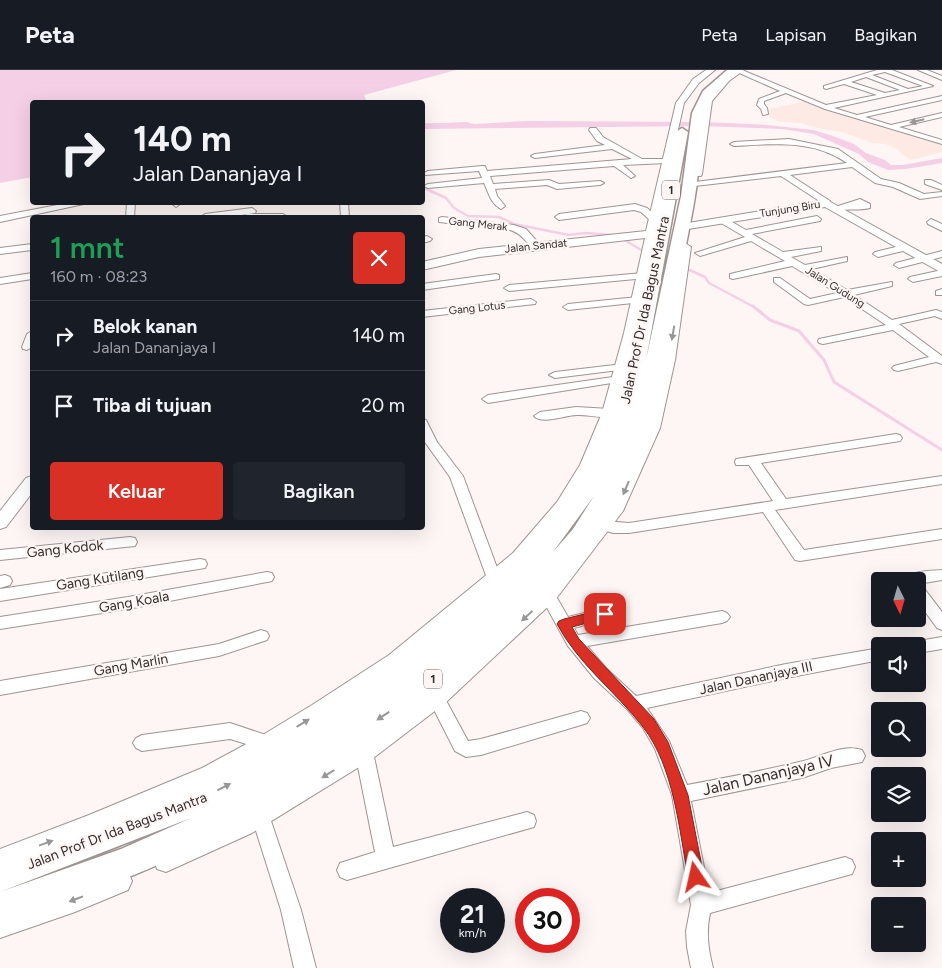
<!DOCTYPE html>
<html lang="id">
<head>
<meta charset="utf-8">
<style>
  body { margin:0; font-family:Figtree,sans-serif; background:#20242c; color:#f1f3f6; height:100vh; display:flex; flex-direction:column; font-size:19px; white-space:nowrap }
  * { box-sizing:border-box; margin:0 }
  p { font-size:16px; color:#9ea1a6 }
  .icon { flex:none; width:28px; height:28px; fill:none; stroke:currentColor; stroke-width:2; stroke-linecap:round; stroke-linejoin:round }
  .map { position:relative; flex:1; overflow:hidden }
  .sheet { position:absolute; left:30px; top:145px; width:395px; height:315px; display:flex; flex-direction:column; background:#171b24; border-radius:5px; box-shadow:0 5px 20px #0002 }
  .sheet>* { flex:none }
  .banner { position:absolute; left:30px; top:30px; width:395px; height:105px; border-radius:5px; box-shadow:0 5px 20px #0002; background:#171b24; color:#f1f3f6; overflow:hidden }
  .needle { width:32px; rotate:175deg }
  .fabs { position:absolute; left:871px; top:502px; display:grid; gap:10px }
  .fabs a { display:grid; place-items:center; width:55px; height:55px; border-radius:5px; background:#171b24; box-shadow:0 5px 20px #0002; font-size:25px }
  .speed { position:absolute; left:440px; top:818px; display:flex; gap:10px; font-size:25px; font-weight:700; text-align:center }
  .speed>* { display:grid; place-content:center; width:65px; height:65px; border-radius:50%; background:#171b24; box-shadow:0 5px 20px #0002; line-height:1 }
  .speed small { font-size:12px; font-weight:400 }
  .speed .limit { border:8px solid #d22; background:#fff; color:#111 }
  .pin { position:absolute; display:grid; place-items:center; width:42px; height:42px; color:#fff; margin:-21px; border-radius:10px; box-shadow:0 2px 8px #0006 }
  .me { position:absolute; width:55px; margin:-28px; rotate:349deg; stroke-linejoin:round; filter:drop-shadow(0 0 4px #0008) }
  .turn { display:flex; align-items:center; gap:18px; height:105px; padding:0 20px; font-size:22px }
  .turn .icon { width:65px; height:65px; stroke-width:2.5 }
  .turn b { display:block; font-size:35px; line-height:42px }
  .round { display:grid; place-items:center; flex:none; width:52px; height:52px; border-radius:5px; background:#20242c }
  .head { display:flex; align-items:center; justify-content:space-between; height:85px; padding:0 20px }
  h1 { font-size:30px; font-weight:600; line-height:38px; color:#1e9e55 }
  .action { display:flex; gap:10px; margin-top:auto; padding:10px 20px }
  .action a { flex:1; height:58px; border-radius:5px; background:#d93025; color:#fff; font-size:20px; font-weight:600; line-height:58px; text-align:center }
  .action a+a { background:#20242c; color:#f1f3f6 }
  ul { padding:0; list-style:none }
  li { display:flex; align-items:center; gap:15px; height:70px; padding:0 20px; border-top:1px solid #363941 }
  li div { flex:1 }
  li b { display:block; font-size:19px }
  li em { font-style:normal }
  header { display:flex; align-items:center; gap:30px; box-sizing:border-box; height:70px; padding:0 25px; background:#171b24; border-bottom:1px solid #363941 }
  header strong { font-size:24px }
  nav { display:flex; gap:28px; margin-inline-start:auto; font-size:18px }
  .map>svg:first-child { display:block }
  .built { fill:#feeae4 }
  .water { fill:#f4cfe6 }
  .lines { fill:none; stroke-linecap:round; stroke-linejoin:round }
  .stream-far1 { stroke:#f4cfe6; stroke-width:2.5 }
  .stream { stroke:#f4cfe6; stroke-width:3 }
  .minor-casing { stroke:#9f9491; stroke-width:2 }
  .tertiary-casing { stroke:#9f9491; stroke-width:2 }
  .trunk-casing { stroke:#9f9491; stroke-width:3 }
  .minor { fill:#fff; fill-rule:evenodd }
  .tertiary { fill:#fff; fill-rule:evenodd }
  .trunk { fill:#fff; fill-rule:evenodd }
  .oneway { fill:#989696 }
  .route { fill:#d93025; stroke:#8d1f18 }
  .labels { text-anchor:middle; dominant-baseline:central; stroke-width:4.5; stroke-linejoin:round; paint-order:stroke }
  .far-street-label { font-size:11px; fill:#322e2d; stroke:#fef6f4 }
  .shield { fill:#fef6f4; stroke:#6f6a69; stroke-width:1 }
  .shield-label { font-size:12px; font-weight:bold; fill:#322e2d }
  .street-label { font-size:14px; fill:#322e2d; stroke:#fef6f4 }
  .near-street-label { font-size:16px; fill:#322e2d; stroke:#fef6f4 }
</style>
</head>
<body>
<header>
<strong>Peta</strong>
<nav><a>Peta</a><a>Lapisan</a><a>Bagikan</a></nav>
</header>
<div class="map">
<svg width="942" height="898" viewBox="0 0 942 898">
  <rect width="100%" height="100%" fill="#fef6f4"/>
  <path class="built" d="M 806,31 L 825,39 L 942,74 L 942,82 L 910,90 L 897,79 L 885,74 L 872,73 L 842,62 L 821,59 L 800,53 L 780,52 L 769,47 L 769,39 Z"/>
  <path class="water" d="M 0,0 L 456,0 L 364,25 L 367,32 L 32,32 L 32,107 L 0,113 Z
    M 527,51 L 705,52 L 767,55 L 813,60 L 830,65 L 854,74 L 866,83 L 885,90 L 891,95 L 903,95 L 942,88 L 942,93 L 906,99 L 888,100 L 868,92 L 859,84 L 814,64 L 782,59 L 699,56 L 423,59 L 422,53 C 437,54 453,52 469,52 L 468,53 L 476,54 Z"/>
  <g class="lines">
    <path class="stream-far1" d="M 422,117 L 446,128 L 454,138 L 468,146 L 499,147 L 514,154 L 569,165 L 585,163 L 612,165
      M 623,169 L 646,183
      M 685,198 L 705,207 L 709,213 L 754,237"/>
    <path class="stream" d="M 753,236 L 770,250 L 799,261 L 824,290 L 834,312 L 942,380"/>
    <g class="minor-casing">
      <path id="minor" d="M 737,0 L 742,0 L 826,35 L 877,25 L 844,14 L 826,19 L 824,18 L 824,16 L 877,0 L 892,0 L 933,16 L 834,38 L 857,45 L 942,26 L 942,30 L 865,47 L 891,55 L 942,43 L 942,47 L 899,57 L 942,70 L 942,74 L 825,39 L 786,23 L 764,31 L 764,34 L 767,38 L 768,44 L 763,45 L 761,39 L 757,35 L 759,29 L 780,21 L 737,2 ZM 885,2 L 923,16 L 908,19 L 872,5 ZM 866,7 L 900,20 L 885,23 L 851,12 Z
        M 918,0 L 927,0 L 942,6 L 942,10 Z
        M 590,58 L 596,58 L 603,67 L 642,89 L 666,89 L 670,91 L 666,93 L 623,95 L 635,106 L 631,108 L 614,96 L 490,106 L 493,114 L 549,110 L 559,114 L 600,111 L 604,113 L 600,115 L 557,119 L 547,115 L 495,119 L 497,126 L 505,136 L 501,139 C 490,133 489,123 484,113 L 428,118 L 424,116 L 428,114 L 482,108 L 479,101 L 425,105 L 424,103 L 428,101 L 482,96 L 485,96 L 487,101 L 632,89 L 612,79 L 535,88 L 531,86 L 535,84 L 605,75 L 597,71 L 589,60 Z
        M 789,69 L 838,79 L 881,109 L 899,113 L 924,124 L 942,122 L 942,126 L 920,129 L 893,117 L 875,113 L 852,97 L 790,105 L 830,131 L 830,135 L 827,136 L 781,106 L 695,116 L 691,114 L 695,112 L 847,93 C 813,69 773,74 734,76 L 730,74 L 734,72 Z
        M 925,110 L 931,110 L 942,115 L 942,120 L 925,114 Z
        M 860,129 L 870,134 L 870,138 C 858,141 848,138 836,141 L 832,138 Z
        M 73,132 L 93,132 L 0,152 L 0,146 Z
        M 127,132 L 135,132 L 134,148 L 126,148 Z
        M 170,132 L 179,132 L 180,134 L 176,137 Z
        M 340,132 L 348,132 L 349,148 L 341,148 Z
        M 635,134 L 647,138 L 658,148 L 658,152 L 652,152 L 641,142 L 634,140 L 559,150 L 555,147 L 559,144 Z
        M 252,138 L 256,141 L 255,143 L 221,148 L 201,147 L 205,144 Z
        M 247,144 L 283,144 L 287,147 L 243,147 Z
        M 817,146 L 821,149 L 820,151 L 752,164 L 783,182 L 821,177 L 821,181 L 791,187 L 805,195 L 847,187 L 847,191 L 812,199 L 847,220 L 892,212 L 892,216 L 854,225 L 892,250 L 936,240 L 942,242 L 942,249 L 935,246 L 899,254 L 942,286 L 942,294 L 936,292 L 898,301 L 894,300 L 892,298 L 894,296 L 929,287 L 893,260 L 823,274 L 819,273 L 818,271 L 819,269 L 886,255 L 844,227 L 808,235 L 804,234 L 774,212 L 774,208 L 780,208 L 810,229 L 837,223 L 792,196 L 733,209 L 730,208 L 730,204 L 785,191 L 751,171 L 700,186 L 695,183 L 745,167 L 721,153 L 721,149 L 727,149 L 746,160 Z
        M 442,147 L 514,155 L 526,159 L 541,176 L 536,179 C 525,174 524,164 510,160 L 439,152 L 439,148 Z
        M 931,149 L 942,154 L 942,161 L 928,154 L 927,152 Z
        M 427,166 L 432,169 L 430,171 L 422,173 L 422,167 Z
        M 32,174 L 32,180 L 0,184 L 0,178 Z
        M 904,175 L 909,178 L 907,180 L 878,187 L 873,184 L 875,182 Z
        M 942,181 L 942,187 L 899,198 L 894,195 L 896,193 Z
        M 942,200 L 942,206 L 913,212 L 908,209 L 910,207 Z
        M 32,203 L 32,209 L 0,214 L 0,208 Z
        M 643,203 L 646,204 L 646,208 L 509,221 L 504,218 L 509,215 Z
        M 496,204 L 499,205 L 499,209 L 422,220 L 422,214 Z
        M 942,219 L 942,225 L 936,225 L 936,221 Z
        M 638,227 L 642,228 L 642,232 L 568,240 L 563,237 L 568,234 Z
        M 531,229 L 536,232 L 535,234 L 422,247 L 422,241 Z
        M 32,261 L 32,277 L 27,280 L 23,279 L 22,277 L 27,264 Z
        M 623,294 L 629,297 L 627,299 L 555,308 L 549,305 L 555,302 Z
        M 620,306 L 626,309 L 624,311 L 488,333 L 482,329 L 488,325 Z
        M 576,337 L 610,339 L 616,343 C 608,351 588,344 577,345 C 565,345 542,355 534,346 L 540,342 Z
        M 422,349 L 426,350 L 437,372 L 463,406 L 502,511 L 500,515 L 495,517 L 490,515 L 488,511 L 450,407 L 422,368 Z
        M 896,364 L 900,365 L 902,368 L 900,371 L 761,393 L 786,429 L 942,406 L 942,414 L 775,440 L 804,480 L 942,459 L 942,469 L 800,491 L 795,490 L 763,442 L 629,463 L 613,463 L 600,459 L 598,456 L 600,453 L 605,451 L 629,453 L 773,431 L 749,395 L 736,395 L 735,392 L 736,389 Z
        M 130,467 L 135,468 L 137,472 L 135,476 L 0,490 L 0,480 Z
        M 200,489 L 205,490 L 207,494 L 205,498 L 0,531 L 0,519 Z
        M 942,500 L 942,510 L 918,514 L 918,511 L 904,511 C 910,500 930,501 942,500 Z
        M 267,502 L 272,503 L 274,507 L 272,511 L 267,512 L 128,539 L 0,559 L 0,547 L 128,527 Z
        M 5,505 L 10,507 L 12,511 L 10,515 L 0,518 L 0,506 Z
        M 918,515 L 923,517 L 942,542 L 942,560 L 937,558 L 918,532 Z
        M 548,519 L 553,521 L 568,547 L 605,538 L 610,540 L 613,544 L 610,548 L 574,558 L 578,565 L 722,541 L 727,543 L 730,547 L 727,551 L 722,553 L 587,576 L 606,598 L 636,626 L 786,594 L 880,578 L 880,590 L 786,608 L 647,638 L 669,671 L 687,715 C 724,708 762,701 799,692 C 819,688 842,673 862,680 L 865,686 L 862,692 L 831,698 L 802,708 L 691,731 L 709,823 L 845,787 L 852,790 L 855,797 L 852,804 L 710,843 C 706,863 708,878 713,898 L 691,898 L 687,877 L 686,861 L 691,835 L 672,725 L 655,679 L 643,658 L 627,639 L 594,608 L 568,576 L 540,525 L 543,521 Z
        M 261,560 L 267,562 L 269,566 L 267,570 L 219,586 L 0,625 L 0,611 L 219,574 Z
        M 942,567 L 942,579 L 918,583 L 918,576 L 910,576 L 912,572 Z
        M 436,621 L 442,623 L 468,671 L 481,669 L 581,641 L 587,643 L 590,648 L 587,653 L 581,655 L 481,685 L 466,687 L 455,681 L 428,628 L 430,623 Z
        M 230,653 L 275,668 L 278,673 L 275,678 L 269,681 L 230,669 L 142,681 L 136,678 L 133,673 L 136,668 L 142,665 Z
        M 364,674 L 370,676 L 373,682 L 393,777 L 527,742 L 534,745 L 536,751 L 534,757 L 347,810 L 340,807 L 337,800 L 340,793 L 375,782 L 355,682 L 358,676 Z
        M 260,736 L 267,739 L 269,745 L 301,840 L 316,898 L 294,898 L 281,840 L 251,745 L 253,739 Z"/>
    </g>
    <g class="tertiary-casing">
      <path id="tertiary" d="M 706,0 L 715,0 L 699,13 L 684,33 L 671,91 L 638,263 L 618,343 L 596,395 L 569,440 L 525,493 L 403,597 L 328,649 L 277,680 L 218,712 L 102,763 L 0,803 L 0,779 L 89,745 L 202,698 L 261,666 L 312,635 L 389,585 L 513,483 L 557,432 L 580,395 L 602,343 L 624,263 L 645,168 L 479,187 L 422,200 L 422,192 L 479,179 L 646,161 L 676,33 L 693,9 Z
        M 735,0 L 744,0 L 729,11 L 712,31 L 702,104 L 701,106 L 693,106 L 692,104 L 704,31 L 723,7 Z
        M 827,130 L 942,194 L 942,203 L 825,137 L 682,160 L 676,157 L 682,154 Z
        M 685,173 L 691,177 L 675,290 L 660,358 L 623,441 L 555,530 L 444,634 L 372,689 L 252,763 L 166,802 L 157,799 L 154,790 L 157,781 L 236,747 L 356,675 L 428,622 L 541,520 L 609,435 L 644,358 L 661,290 L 679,177 Z
        M 32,406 L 32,423 L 6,457 L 0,459 L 0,441 L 26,408 Z
        M 119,798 L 128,802 L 132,811 L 128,820 L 75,842 L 0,868 L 0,842 L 75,816 Z"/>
    </g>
    <g class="trunk-casing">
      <path id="trunk" d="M 727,0 L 739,0 C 722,18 712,16 704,43 C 699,66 699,90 697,113 C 692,150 683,186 677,222 C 668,269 662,319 645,364 C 592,505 470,602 349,684 C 301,717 253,750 200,775 C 136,807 68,831 0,856 L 0,822 L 121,779 L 191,748 L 0,822 L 0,790 L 182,723 L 238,695 L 315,649 L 381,606 L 487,520 L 535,473 L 578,417 L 602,372 L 614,341 L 626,302 L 676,62 L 682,58 L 688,62 L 646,290 L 681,126 L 692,43 L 703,21 ZM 594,426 L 573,459 L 553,482 Z"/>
    </g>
    <use href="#minor" class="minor"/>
    <use href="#tertiary" class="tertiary"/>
    <use href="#trunk" class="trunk"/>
  </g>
  <defs><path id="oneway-solid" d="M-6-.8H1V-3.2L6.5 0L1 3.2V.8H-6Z" transform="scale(1.25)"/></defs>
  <g class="oneway">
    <use href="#oneway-solid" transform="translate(917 51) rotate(167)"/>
    <use href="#oneway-solid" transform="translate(673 263) rotate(100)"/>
    <use href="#oneway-solid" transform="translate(626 418) rotate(113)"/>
    <use href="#oneway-solid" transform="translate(527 546) rotate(137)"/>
    <use href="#oneway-solid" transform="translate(383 646) rotate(146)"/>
    <use href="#oneway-solid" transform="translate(303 653) rotate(-31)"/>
    <use href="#oneway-solid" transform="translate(328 704) rotate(148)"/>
    <use href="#oneway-solid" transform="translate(224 717) rotate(-27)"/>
    <use href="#oneway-solid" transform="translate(46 773) rotate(-20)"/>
    <use href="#oneway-solid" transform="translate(76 829) rotate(159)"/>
  </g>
  <path class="route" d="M 605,539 L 610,540 L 612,544 L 610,547 L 572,557 L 579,569 L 654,649 L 668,672 L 688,725 L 704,807 L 702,813 L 696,815 L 690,813 L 688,807 C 679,759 674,697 643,657 C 616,622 578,594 557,554 L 559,551 L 564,549 Z"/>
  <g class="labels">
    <g class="far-street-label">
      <text transform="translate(790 139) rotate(-9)">Tunjung Biru</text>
      <text transform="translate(478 154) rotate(6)">Gang Merak</text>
      <text transform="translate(536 176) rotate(-6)">Jalan Sandat</text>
      <text transform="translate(835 217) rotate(32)">Jalan Gudung</text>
      <text transform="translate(477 238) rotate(-6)">Gang Lotus</text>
    </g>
    <g class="shield">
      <rect x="662" y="110.5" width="18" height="19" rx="4"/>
      <rect x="424" y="599.5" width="18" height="19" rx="4"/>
    </g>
    <g class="shield-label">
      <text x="671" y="120">1</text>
      <text x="433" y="609">1</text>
    </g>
    <g class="street-label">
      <text transform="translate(645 240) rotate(-78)">Jalan Prof Dr Ida Bagus Mantra</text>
      <text transform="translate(65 479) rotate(-6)">Gang Kodok</text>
      <text transform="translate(100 509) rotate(-9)">Gang Kutilang</text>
      <text transform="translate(134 532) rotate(-10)">Gang Koala</text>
      <text transform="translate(131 595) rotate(-10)">Gang Marlin</text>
      <text transform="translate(756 608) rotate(-12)">Jalan Dananjaya III</text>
      <text transform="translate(117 761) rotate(-21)">Jalan Prof Dr Ida Bagus Mantra</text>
    </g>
    <g class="near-street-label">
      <text transform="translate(768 705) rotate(-13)">Jalan Dananjaya IV</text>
    </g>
  </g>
</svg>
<div class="fabs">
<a><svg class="needle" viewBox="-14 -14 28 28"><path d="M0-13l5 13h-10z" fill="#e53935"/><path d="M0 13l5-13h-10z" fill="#9ea1a6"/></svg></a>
<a><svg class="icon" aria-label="sound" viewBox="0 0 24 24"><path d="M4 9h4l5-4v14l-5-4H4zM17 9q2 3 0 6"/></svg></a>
<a><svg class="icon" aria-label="search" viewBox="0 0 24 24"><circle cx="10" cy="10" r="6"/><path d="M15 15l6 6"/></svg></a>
<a><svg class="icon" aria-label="layers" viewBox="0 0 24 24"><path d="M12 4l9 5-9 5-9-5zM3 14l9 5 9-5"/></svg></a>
<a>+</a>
<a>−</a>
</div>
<div class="speed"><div>21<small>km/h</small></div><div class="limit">30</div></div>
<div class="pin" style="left:605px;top:544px;background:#d93025"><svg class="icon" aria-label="arrive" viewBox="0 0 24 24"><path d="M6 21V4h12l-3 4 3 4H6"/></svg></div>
<svg class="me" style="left:696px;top:807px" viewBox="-20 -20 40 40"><path d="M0-17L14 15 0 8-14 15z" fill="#d93025" stroke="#fff" stroke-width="4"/></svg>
<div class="banner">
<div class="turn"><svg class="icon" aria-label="right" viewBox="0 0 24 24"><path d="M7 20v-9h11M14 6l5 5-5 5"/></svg><div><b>140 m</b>Jalan Dananjaya I</div></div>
</div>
<section class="sheet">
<div class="head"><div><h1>1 mnt</h1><p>160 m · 08:23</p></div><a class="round" style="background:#d93025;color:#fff"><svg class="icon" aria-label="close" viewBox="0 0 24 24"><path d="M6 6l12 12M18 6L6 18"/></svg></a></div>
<ul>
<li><svg class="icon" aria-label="right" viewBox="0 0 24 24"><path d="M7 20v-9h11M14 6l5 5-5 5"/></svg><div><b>Belok kanan</b><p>Jalan Dananjaya I</p></div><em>140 m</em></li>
<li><svg class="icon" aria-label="arrive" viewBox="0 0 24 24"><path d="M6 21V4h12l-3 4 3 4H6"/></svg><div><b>Tiba di tujuan</b></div><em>20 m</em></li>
</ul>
<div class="action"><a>Keluar</a><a>Bagikan</a></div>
</section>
</div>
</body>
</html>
